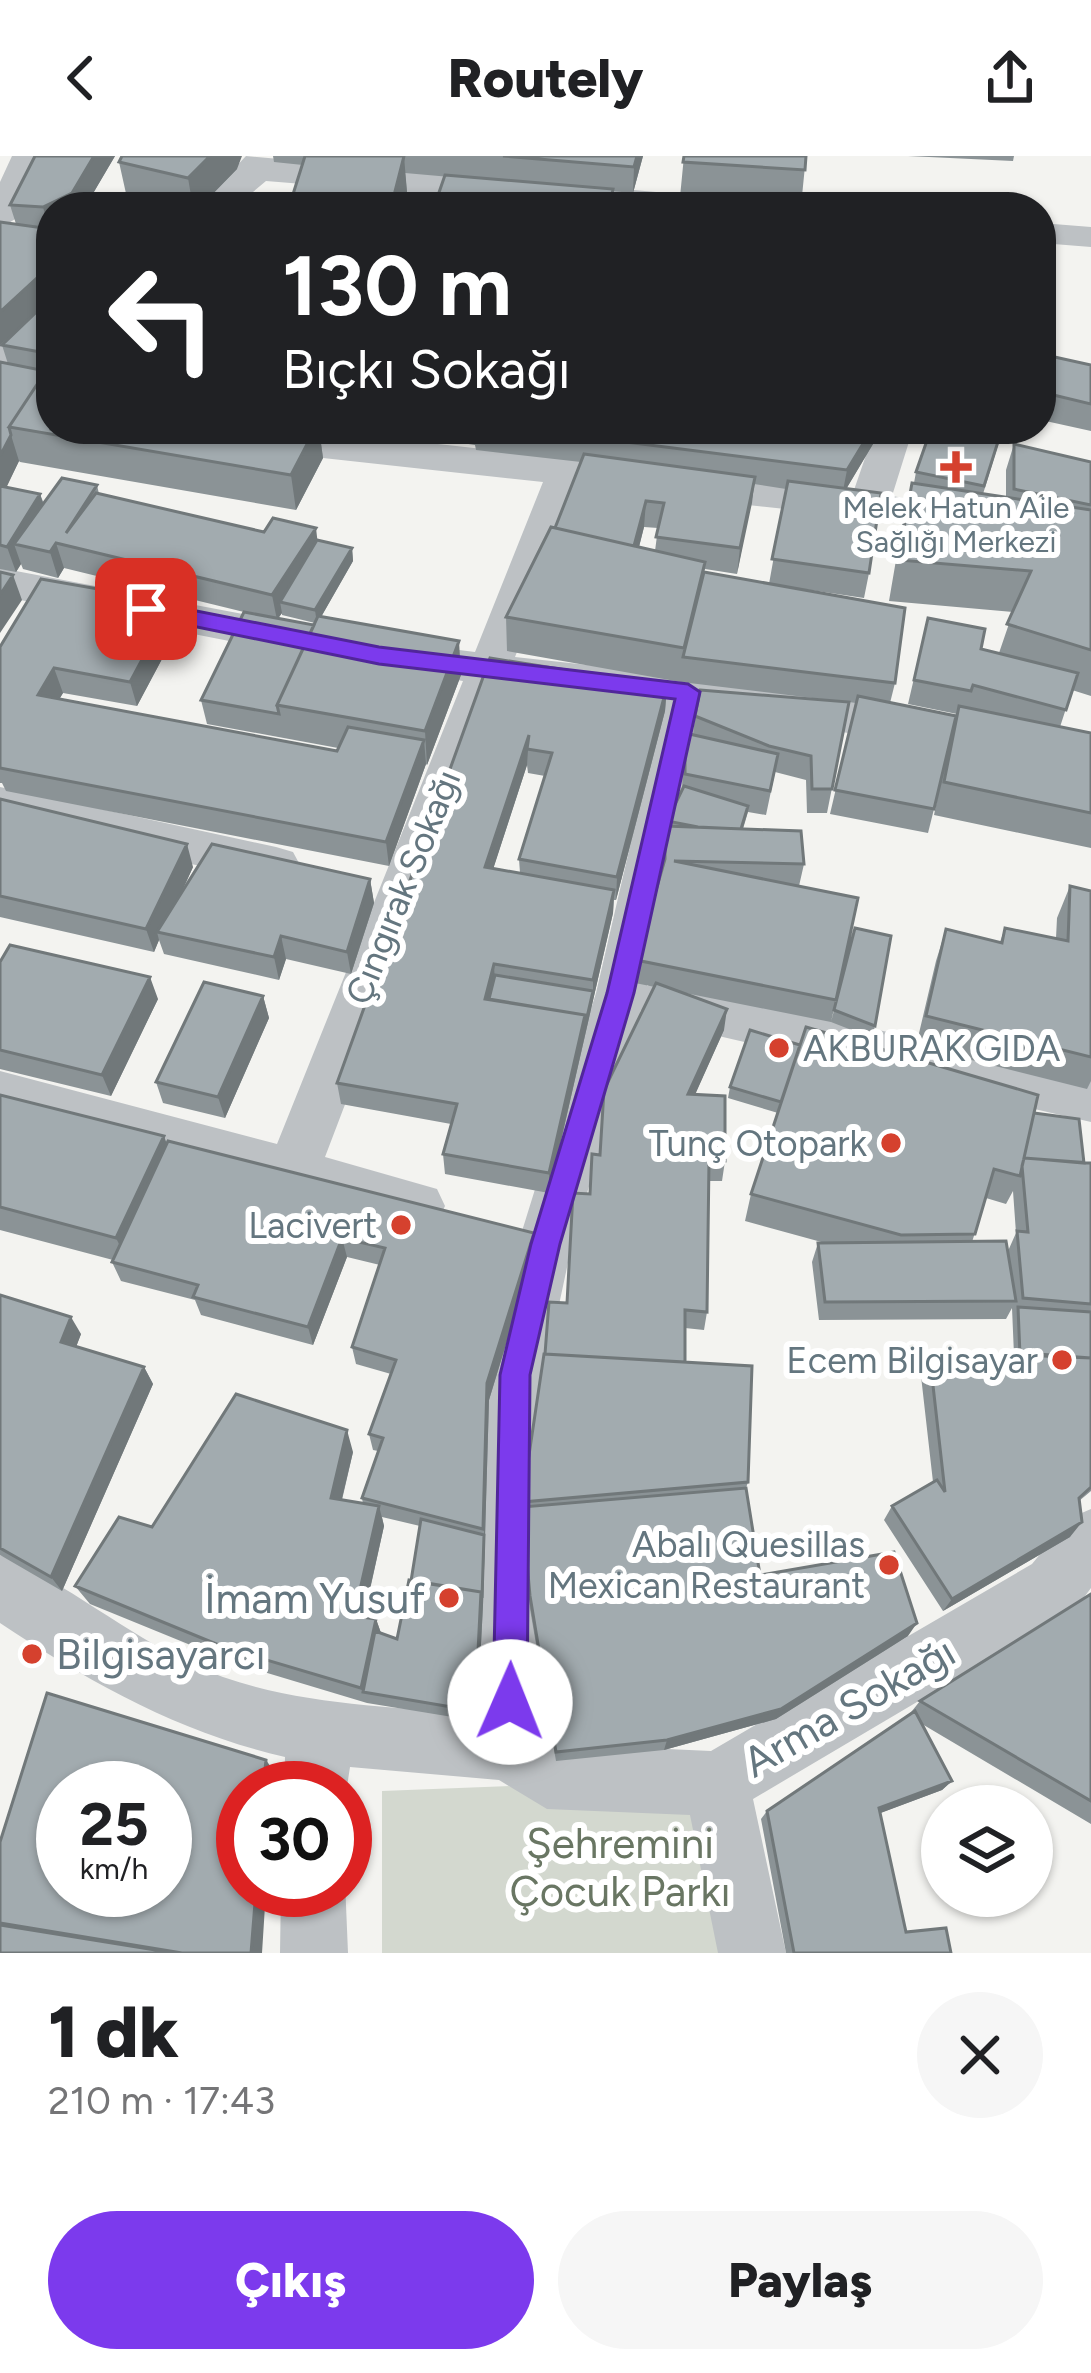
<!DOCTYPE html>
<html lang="tr">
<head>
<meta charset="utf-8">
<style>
  body { margin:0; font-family:Figtree,sans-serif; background:#f6f6f6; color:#202124; height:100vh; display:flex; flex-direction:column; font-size:45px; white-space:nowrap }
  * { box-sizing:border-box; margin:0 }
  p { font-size:39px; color:#757577 }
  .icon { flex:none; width:66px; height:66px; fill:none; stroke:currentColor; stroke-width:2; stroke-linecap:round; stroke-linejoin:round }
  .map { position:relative; height:1797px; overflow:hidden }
  .sheet { display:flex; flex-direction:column; background:#fff; flex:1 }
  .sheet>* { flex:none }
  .banner { position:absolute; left:36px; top:36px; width:1020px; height:252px; border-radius:48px; box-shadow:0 3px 9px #0004; background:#202124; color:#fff; overflow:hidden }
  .buttons { position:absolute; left:921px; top:1629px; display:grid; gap:24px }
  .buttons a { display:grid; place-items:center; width:132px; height:132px; border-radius:50%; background:#fff; box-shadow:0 3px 9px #0004; font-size:60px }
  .speed { position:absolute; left:36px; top:1605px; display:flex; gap:24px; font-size:60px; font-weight:700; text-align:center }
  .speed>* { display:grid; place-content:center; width:156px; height:156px; border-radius:50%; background:#fff; box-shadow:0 3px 9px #0004; line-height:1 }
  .speed small { font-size:30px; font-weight:400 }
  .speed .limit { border:18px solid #d22; background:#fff; color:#111 }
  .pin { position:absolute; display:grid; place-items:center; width:102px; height:102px; color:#fff; margin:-51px; border-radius:24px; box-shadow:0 6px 18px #0006 }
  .me { position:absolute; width:132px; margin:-66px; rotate:1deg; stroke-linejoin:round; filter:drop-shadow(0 0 9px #0008) }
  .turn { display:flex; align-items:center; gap:42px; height:252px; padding:0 48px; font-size:54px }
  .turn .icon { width:156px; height:156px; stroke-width:2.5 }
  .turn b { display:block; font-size:84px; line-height:102px }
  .round { display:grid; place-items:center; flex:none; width:126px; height:126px; border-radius:63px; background:#f6f6f6 }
  .headline { display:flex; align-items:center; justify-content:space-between; height:204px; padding:0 48px }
  h1 { font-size:72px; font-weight:800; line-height:90px }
  .button { display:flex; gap:24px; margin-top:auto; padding:24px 48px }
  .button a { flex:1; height:138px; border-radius:72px; background:#7c3aed; color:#fff; font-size:48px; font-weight:800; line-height:138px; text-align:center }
  .button a+a { background:#f6f6f6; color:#202124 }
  header { display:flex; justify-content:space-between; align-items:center; height:156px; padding:0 48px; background:#fff; font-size:54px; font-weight:800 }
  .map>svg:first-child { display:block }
  .green { fill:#d3d8cf }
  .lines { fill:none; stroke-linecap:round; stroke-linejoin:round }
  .minor { fill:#bdc1c4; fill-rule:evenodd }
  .wall { fill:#8b9396; fill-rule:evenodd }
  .shaded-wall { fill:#71787a }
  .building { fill:#a2abaf; stroke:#71787a; stroke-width:3; fill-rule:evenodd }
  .route { fill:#7c3aed; stroke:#51269a; stroke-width:3 }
  .poi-dot { fill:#d5412e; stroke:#fff; stroke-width:4.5 }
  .labels { text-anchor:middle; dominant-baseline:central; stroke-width:12; stroke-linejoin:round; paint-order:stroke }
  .far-poi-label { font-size:30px; fill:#64767f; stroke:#fff }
  .street-label { font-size:36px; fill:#64767f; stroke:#fff }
  .poi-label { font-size:36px; fill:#64767f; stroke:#fff; text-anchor:end }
  .near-poi-label { font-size:42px; fill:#64767f; stroke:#fff; text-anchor:end }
  .near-street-label { font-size:42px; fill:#64767f; stroke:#fff }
  .near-park-label { font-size:42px; fill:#697663; stroke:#fff }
</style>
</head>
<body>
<header><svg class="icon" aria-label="back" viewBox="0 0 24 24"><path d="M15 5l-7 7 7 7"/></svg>Routely<svg class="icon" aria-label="share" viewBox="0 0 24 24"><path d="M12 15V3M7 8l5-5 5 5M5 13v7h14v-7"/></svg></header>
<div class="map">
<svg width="1091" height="1797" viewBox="0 0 1091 1797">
  <rect width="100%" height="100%" fill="#f3f3f0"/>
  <path class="green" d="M 693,1623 L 739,1797 L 382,1797 L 382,1635 Z"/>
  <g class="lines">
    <path class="minor" d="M 12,0 L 46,0 L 17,62 L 0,72 L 0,26 Z
      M 246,0 L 713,41 L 730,51 L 588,51 L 266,25 L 235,51 L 198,51 Z
      M 1041,67 L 1091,71 L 1091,91 L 1041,87 Z
      M 51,150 L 51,179 L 13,209 L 0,212 L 0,183 L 38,153 Z
      M 229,273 L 303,273 L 854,334 L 875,273 L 913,273 L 892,340 L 1091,373 L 1091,401 L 869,362 L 581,331 L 515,501 L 688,520 L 940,559 L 946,571 L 940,583 L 924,587 L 705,558 L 647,830 L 662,825 L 1091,922 L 1091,966 L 662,867 L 641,854 L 572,1088 L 544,1219 L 542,1577 L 558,1588 L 711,1595 L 1032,1408 L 1070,1362 L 1091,1353 L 1091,1432 L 1076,1452 L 753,1643 L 786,1797 L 718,1797 L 690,1659 L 547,1653 L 499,1624 L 350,1611 L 345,1644 L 345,1632 L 284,1632 L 285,1601 C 180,1577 89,1526 0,1467 L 0,1399 C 67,1427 125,1477 191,1508 C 279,1549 384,1550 478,1558 L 486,1219 L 518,1088 L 596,837 L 662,552 L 504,531 L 325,1001 L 437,1033 L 445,1050 L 437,1067 L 418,1074 L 0,959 L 0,915 L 277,988 L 463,525 L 380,512 L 373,501 L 380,490 L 395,486 L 475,496 L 543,326 L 323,302 L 234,282 Z
      M 0,412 L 306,470 L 321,474 L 327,485 L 321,496 L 306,500 L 0,440 Z
      M 0,631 L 276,691 L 293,696 L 300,709 L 293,722 L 276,727 L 0,665 Z
      M 345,1725 L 348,1797 L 280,1797 L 281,1734 L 345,1734 Z"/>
  </g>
  <path class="wall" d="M 35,0 L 115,0 L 85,51 L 51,51 L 51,273 L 319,273 L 323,302 L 296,354 L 20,306 L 19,305 L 6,331 L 40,338 L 44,348 L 97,329 L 99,338 L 264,376 L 317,384 L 352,392 L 353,405 L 321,461 L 461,519 L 427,609 L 426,608 L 389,710 L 6,635 L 2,627 L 0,627 L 0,491 L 179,471 L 137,550 L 63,537 L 59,543 L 337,595 L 338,592 L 207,568 L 201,544 L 244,456 L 64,412 L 58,422 L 23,413 L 21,408 L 16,416 L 0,413 L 0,206 L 8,208 L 2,189 L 39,153 L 0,189 L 0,66 L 16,68 L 10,49 ZM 282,457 L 282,459 L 315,467 L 314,469 L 278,462 Z
    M 273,0 L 643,0 L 633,37 L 405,17 L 407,36 L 403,51 L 289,51 L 303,9 L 274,6 Z
    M 684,0 L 806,0 L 801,50 L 680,41 Z
    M 908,0 L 1014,0 L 1013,5 Z
    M 119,6 L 237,13 L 200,51 L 166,51 L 127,42 Z
    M 1041,198 L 1091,209 L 1091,275 L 1041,264 Z
    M 369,273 L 882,273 L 846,333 L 869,417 L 864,442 L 790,431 L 895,527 L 890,547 L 956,560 L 957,558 L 908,548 L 928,462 L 981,493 L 999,497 L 1013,456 L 889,445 L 902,369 L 912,327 L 914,327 L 916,316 L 1003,273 L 983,338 L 1006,341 L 1006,314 L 1014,288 L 1091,306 L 1091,540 L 1072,534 L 1060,571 L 1091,577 L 1091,692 L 934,659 L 940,629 L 928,677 L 830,658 L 856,547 L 849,546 L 827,657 L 807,657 L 806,624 L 775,616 L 766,659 L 748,656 L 743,673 L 804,708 L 799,730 L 836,844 L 831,866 L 680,836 L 724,874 L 695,938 L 725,1005 L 722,1025 L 709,1025 L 707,1156 L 704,1174 L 685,1172 L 685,1206 L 748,1326 L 746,1332 L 760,1419 L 908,1480 L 776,1563 L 664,1594 L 556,1605 L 530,1453 L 522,1346 L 590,1038 L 600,999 L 655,831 L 635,827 L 636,804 L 663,712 L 665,670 L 666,670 L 667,665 L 682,633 L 685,577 L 693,579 L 695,560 L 837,545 L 681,526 L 507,495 L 506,461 L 555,372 L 581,306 L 476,294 L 475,289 ZM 754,328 L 786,333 L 769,428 L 704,416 L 705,413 L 737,418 ZM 644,371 L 658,372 L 655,395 L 639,391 Z
    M 490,502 L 667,530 L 665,555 L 616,744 L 614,744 L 613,757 L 549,1037 L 445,1018 L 443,998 L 451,968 L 341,948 L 337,927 ZM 527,609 L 528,617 L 545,620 L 519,703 L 520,717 L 493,713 Z
    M 0,643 L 193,711 L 181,737 L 370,723 L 374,747 L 351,818 L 286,803 L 279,824 L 164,798 L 159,784 L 154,796 L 0,761 Z
    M 1070,730 L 1091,735 L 1091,925 L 1087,933 L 916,890 L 936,805 L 946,773 L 1000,786 L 1005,772 L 1056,782 L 1057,762 Z
    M 855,772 L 875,870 L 872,882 L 831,866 Z
    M 0,806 L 158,843 L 111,940 L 0,913 Z
    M 263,840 L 269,862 L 225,962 L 163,947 L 156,926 Z
    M 730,931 L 1034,957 L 1084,1007 L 1091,1007 L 1091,1335 L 1079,1345 L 1070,1381 L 943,1455 L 884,1364 L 892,1350 L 933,1326 L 921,1220 L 930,1203 L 1014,1199 L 1012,1152 L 1006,1163 L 819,1164 L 812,1106 L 818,1087 L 825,1087 L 745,1065 L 751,1038 L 778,957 L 728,942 ZM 1013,1035 L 1016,1077 L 1008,1095 L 972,1086 L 986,1042 L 1006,1048 Z
    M 0,939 L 167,988 L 534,1077 L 534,1096 L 489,1244 L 483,1449 L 477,1565 L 367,1547 L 237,1508 L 90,1448 L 75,1430 L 152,1371 L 353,1296 L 342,1344 L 363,1348 L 362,1342 L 378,1295 L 373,1294 L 369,1278 L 391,1218 L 356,1208 L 352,1191 L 380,1109 L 347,1101 L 313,1189 L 201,1159 L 195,1144 L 121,1125 L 112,1106 L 113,1104 L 0,1074 ZM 382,1361 L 420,1370 L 411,1425 L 397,1483 L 381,1477 L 376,1463 L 364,1461 L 384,1370 Z
    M 0,1139 L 81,1178 L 76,1191 L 144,1211 L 153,1228 L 62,1435 L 0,1399 Z
    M 1091,1438 L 1091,1668 L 922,1568 L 952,1625 L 942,1634 L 880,1657 L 906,1776 L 951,1797 L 786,1797 L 761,1663 L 767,1655 L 908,1560 L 920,1545 Z"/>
  <path class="shaded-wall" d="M 94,0 L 115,0 L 85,51 L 51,51 L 50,77 L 43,51 Z
    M 210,0 L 242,0 L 237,13 L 200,51 L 193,51 L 188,22 Z
    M 404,0 L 407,36 L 403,51 L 391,51 Z
    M 637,0 L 643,0 L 633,37 L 634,11 Z
    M 51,109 L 51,143 L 0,189 L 0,156 Z
    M 315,273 L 319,273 L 323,302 L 296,354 L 291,319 Z
    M 872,273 L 882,273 L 842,340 L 847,314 Z
    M 11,279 L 19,305 L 0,345 L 0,300 Z
    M 755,321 L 752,347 L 737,418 L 740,392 Z
    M 40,338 L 48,363 L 14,388 L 21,408 L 16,416 L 7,391 Z
    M 646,345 L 644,371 L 632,418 L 633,392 Z
    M 316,372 L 319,398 L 280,446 L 282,457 L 277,464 L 272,439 Z
    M 56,387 L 64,412 L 58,422 L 50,396 Z
    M 352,392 L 353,405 L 317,468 L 315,454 Z
    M 13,419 L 22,444 L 0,477 L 0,439 Z
    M 173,446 L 179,471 L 137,550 L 130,526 Z
    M 459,485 L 461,519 L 427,609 L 425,575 Z
    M 54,512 L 63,537 L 47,564 L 38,539 Z
    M 667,530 L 665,555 L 616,744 L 617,721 Z
    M 529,579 L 527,609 L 486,735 L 485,711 Z
    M 424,584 L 426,608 L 389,710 L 386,686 Z
    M 187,688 L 193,711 L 163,777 L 157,776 L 159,784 L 154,796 L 146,773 Z
    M 370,723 L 374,747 L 351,818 L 347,796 Z
    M 614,734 L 613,757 L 549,1037 L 549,1017 L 585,859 L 593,835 L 593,824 Z
    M 281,780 L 286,803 L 279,824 L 274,801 Z
    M 494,808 L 495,830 L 489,854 L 485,843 Z
    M 150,821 L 158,843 L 111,940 L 102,919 Z
    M 263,840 L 269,862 L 225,962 L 218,941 Z
    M 727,853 L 724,874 L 686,959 L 688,938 Z
    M 164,980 L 174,1008 L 129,1108 L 116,1082 Z
    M 534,1077 L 534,1096 L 489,1244 L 483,1449 L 477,1565 L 475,1555 L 484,1380 L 487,1227 Z
    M 342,1082 L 347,1101 L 313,1189 L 308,1171 Z
    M 71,1161 L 81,1178 L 71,1204 L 61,1186 Z
    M 144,1211 L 153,1228 L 62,1435 L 51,1421 Z
    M 347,1274 L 353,1296 L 337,1363 L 331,1342 Z
    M 379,1350 L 384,1370 L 360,1477 L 354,1460 Z
    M 1082,1366 L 1070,1381 L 943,1455 L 952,1443 Z
    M 376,1463 L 382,1480 L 363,1536 L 361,1532 Z
    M 917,1467 L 908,1480 L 776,1563 L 664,1594 L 667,1584 Z
    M 266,1604 L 275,1617 L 274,1632 L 263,1632 Z
    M 952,1625 L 942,1634 L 870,1661 L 879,1652 Z
    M 256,1734 L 266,1734 L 262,1797 L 251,1797 Z"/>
  <path class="building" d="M 35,0 L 94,0 L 72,37 L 43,51 L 10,49 Z
    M 122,0 L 210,0 L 188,22 L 119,6 Z
    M 305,0 L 404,0 L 391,51 L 289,51 Z
    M 503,0 L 637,0 L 634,11 Z
    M 684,0 L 806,0 L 805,14 L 683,6 Z
    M 445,19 L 613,33 L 609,51 L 434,51 Z
    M 0,66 L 51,73 L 51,109 L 0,156 Z
    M 1041,126 L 1046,126 L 1041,156 Z
    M 51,142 L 51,198 L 2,189 Z
    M 1041,198 L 1091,209 L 1091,248 L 1041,236 Z
    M 0,206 L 51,216 L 48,223 L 42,221 L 9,271 L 11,279 L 0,300 Z
    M 42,221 L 51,223 L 51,273 L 315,273 L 291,319 L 9,271 Z
    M 477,273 L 509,273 L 510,283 L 475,280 Z
    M 523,273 L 872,273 L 847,314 Z
    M 931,273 L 1002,273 L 984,330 L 916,316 Z
    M 1014,288 L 1091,306 L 1091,349 L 1014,333 Z
    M 584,298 L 755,321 L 740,392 L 656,381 L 664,347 L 646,345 L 634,390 L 555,372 Z
    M 62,322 L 97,329 L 66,377 L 96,337 L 264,376 L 273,362 L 316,372 L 272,439 L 56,387 L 50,396 L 14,388 Z
    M 788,325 L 881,337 L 869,417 L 772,403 Z
    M 912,327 L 1091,354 L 1091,494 L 1007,468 L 1031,415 L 898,404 Z
    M 0,330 L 40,338 L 7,391 L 0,389 Z
    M 551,371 L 705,406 L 684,492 L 506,461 Z
    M 317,384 L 352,392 L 315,454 L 280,446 Z
    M 0,416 L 13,419 L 0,439 Z
    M 704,416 L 905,452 L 895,527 L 683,501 Z
    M 41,423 L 173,446 L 130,526 L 54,512 L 38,539 L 337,595 L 348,571 L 424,584 L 386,686 L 0,612 L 0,491 Z
    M 244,456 L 314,469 L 277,549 L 279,558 L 201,544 Z
    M 318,460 L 459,485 L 425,575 L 277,549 Z
    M 928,462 L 985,473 L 981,493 L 1078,517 L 1066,554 L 973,529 L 971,535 L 914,524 Z
    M 490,502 L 667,530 L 617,721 L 519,703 L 552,597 L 527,593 L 529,579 L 485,711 L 614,734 L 593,824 L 494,808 L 485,843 L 585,859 L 549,1017 L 443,998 L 457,948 L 337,927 Z
    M 700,534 L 849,546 L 832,633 L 812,633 L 811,600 L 769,590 L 695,560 Z
    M 858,540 L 956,560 L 934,653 L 835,634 Z
    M 959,550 L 1091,577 L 1091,657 L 944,626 Z
    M 685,577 L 778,598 L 770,635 L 685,618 Z
    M 684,630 L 748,650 L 741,673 L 698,671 L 667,665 Z
    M 0,643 L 187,688 L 146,773 L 0,740 Z
    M 665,670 L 801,675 L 804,708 L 674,705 L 858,742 L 836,844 L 636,804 L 665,703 Z
    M 212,688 L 370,723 L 347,796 L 281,780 L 274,801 L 157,776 Z
    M 1070,730 L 1091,735 L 1091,901 L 926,860 L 946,773 L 1002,787 L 1005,772 L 1068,785 Z
    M 855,772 L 891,780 L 875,870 L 834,854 Z
    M 10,789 L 150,821 L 102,919 L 0,894 L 0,806 Z
    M 495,819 L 593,835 L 585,870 L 585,859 L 489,843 Z
    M 204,826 L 263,840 L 218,941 L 156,926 Z
    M 656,827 L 727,853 L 688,938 L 725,940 L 725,1005 L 709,1005 L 707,1156 L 685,1154 L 685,1206 L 545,1198 L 549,1146 L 567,1147 L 573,1037 L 590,1038 L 592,998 L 600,999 L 604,934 Z
    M 806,871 L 1038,939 L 1020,1020 L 994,1013 L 975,1078 L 901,1079 L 751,1038 Z
    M 750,874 L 800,889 L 781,946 L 730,931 Z
    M 0,939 L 164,980 L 116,1082 L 0,1051 Z
    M 1034,957 L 1079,963 L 1084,1007 L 1024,1002 Z
    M 168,985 L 534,1077 L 487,1227 L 483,1373 L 362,1342 L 383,1282 L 369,1278 L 396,1204 L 352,1191 L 385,1092 L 342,1082 L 308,1171 L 193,1141 L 198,1129 L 112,1106 Z
    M 1024,1002 L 1091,1007 L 1091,1148 L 1023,1142 L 1017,1075 L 1028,1076 L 1022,1010 Z
    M 1006,1085 L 1016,1145 L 825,1146 L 818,1087 Z
    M 0,1139 L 71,1161 L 61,1186 L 144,1211 L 51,1421 L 0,1392 Z
    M 1018,1151 L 1091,1156 L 1091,1202 L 1020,1199 Z
    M 544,1198 L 752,1210 L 748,1326 L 522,1346 Z
    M 1038,1198 L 1091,1202 L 1091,1331 L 1079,1342 L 1082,1366 L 952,1443 L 892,1350 L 937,1324 L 945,1336 L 930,1203 Z
    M 236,1238 L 347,1274 L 331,1342 L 379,1350 L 354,1460 L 376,1463 L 361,1532 L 226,1492 L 75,1430 L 119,1361 L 152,1371 Z
    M 746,1332 L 760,1419 L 894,1396 L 917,1467 L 781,1553 L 667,1584 L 556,1596 L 530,1440 L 522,1351 Z
    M 421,1363 L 484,1379 L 482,1442 L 481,1436 L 411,1425 Z
    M 409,1424 L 481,1436 L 475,1555 L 363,1536 L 375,1475 L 397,1483 Z
    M 1091,1438 L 1091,1645 L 920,1545 Z
    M 47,1537 L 266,1604 L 263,1632 L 243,1632 L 243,1734 L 256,1734 L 251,1797 L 182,1797 L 0,1767 L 0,1686 ZM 63,1632 L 165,1632 L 165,1734 L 63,1734 Z
    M 915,1555 L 952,1625 L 879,1652 L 906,1776 L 946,1772 L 951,1797 L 794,1797 L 767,1655 Z
    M 0,1769 L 174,1797 L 0,1797 Z"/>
  <path class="route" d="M 146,445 L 379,491 L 688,528 L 700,536 L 634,837 L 560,1088 L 530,1219 L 527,1546 L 522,1558 L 510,1563 L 498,1558 L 493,1546 L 500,1219 L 531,1088 L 607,837 L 675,543 L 379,508 L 138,459 L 138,447 Z"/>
  <g class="poi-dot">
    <path d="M950 293h12v12h12v12h-12v12h-12v-12h-12v-12h12z"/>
    <circle cx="779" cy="892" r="12"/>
    <circle cx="891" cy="987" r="12"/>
    <circle cx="401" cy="1069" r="12"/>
    <circle cx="1062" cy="1204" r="12"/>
    <circle cx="889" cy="1409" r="12"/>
    <circle cx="449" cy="1442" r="12"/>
    <circle cx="32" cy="1498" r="12"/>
  </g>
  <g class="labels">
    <g class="far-poi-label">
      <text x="956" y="351">Melek Hatun Aile<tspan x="956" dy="34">Sağlığı Merkezi</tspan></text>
    </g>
    <g class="street-label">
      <text transform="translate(403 731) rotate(-68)">Çıngırak Sokağı</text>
    </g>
    <g class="poi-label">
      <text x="803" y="892" text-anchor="start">AKBURAK GIDA</text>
      <text x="867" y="987">Tunç Otopark</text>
      <text x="377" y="1069">Lacivert</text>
      <text x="1038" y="1204">Ecem Bilgisayar</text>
      <text x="865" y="1388">Abalı Quesillas<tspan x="865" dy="41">Mexican Restaurant</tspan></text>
    </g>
    <g class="near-poi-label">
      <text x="425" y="1442">İmam Yusuf</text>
      <text x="56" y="1498" text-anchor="start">Bilgisayarcı</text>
    </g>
    <g class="near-street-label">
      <text transform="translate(849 1551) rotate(-30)">Arma Sokağı</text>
    </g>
    <g class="near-park-label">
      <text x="620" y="1687">Şehremini<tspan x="620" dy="48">Çocuk Parkı</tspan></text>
    </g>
  </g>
</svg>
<div class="buttons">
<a><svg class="icon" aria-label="layers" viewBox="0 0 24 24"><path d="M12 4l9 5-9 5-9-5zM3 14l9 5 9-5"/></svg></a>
</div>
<div class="speed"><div>25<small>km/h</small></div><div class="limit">30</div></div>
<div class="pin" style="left:146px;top:453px;background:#d93025"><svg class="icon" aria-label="arrive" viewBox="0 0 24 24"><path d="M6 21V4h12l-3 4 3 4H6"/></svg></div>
<svg class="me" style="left:510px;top:1546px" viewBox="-20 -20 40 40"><circle r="19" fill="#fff"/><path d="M0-13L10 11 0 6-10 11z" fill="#7c3aed"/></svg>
<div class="banner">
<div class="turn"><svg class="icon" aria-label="left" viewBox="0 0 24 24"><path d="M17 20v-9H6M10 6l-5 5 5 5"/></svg><div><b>130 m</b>Bıçkı Sokağı</div></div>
</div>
</div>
<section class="sheet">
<div class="headline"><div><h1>1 dk</h1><p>210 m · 17:43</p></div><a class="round"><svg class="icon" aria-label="close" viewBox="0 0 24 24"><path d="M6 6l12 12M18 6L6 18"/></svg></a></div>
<div class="button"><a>Çıkış</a><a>Paylaş</a></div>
</section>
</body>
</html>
